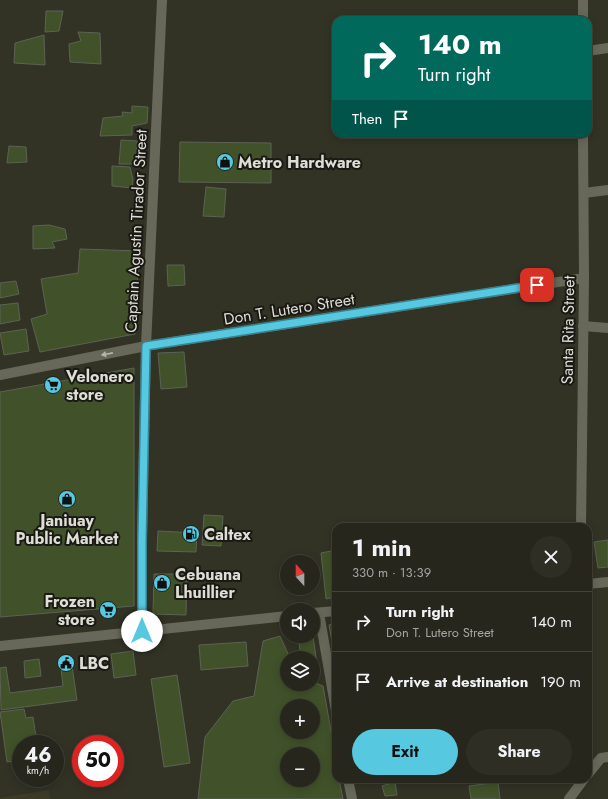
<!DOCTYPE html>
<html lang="en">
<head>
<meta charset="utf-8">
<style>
  body { margin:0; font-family:Jost,sans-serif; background:#2e2e25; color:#f1f3f6; height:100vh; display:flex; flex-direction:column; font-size:15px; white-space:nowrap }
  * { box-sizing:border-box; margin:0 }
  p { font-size:13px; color:#a4a5a3 }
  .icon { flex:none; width:22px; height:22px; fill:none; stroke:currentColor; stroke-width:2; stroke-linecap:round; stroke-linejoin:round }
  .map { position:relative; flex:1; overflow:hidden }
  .side { position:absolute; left:332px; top:523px; width:260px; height:260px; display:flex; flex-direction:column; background:#26261c; border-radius:12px; box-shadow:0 2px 10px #0003,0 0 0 1px #42433b }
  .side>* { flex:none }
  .hud { position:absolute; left:332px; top:16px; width:260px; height:122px; border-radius:12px; box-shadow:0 2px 10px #0003,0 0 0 1px #42433b; background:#00695c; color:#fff; overflow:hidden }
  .needle { width:26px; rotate:339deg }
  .controls { position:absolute; left:280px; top:555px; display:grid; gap:8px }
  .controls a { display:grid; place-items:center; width:40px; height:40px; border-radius:50%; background:#26261c; box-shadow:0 2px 10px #0003,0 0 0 1px #42433b; font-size:20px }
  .speed { position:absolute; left:12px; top:735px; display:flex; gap:8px; font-size:20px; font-weight:700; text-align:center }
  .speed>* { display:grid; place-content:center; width:52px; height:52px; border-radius:50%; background:#26261c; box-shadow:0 2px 10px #0003,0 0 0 1px #42433b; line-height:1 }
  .speed small { font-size:10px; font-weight:400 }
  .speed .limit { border:6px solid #d22; background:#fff; color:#111 }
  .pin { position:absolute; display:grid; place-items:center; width:34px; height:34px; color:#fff; margin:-17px; border-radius:8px; box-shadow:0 2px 6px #0006 }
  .me { position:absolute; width:44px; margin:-22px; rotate:0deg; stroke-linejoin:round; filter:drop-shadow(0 0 3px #0008) }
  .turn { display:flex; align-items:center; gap:14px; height:84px; padding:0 20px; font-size:18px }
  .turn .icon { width:52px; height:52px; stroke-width:2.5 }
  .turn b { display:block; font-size:28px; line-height:34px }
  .then { display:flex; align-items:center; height:38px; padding:0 20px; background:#0003; gap:8px; font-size:15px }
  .round { display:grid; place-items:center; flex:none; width:42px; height:42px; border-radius:21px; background:#2e2e25 }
  .overview { display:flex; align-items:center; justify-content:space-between; height:68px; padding:0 20px }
  h1 { font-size:24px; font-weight:700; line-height:30px }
  .action { display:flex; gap:8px; margin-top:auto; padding:8px 20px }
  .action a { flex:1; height:46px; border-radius:24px; background:#56c9e1; color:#111; font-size:16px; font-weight:700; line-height:46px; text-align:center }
  .action a+a { background:#2e2e25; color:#f1f3f6 }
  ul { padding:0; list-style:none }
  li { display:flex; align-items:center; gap:12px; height:60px; padding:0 20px; border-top:1px solid #42433b }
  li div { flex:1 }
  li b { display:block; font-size:15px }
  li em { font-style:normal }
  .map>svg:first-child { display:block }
  .built { fill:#3c3b28 }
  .building { fill:#41522a; stroke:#5c6255; fill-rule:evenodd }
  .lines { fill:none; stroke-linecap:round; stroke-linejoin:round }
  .minor { stroke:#68685a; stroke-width:10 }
  .tertiary { stroke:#68685a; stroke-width:10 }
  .secondary { stroke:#68685a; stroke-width:10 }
  .oneway { fill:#b5b5ab }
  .route-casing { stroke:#388392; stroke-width:10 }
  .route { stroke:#56c9e1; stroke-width:7 }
  .labels { text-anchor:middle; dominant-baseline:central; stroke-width:4; stroke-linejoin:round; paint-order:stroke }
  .poi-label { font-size:16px; font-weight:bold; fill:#deded6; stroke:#1a1914; text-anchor:start }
  .street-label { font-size:16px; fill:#deded6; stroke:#1a1914 }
</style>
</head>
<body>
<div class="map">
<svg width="608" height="799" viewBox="0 0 608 799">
  <rect width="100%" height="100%" fill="#323225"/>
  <path class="built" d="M 49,790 L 50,799 L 0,799 L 0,798 Z"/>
  <path class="building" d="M 46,11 L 63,11 L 59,31 L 45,32 Z
    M 78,32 L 100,33 L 101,64 L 70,62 L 69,44 L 81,41 Z
    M 44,35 L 45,65 L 14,63 L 15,43 Z
    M 132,106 L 148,107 L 147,123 L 132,126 L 132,135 L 100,136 L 103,118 L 123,116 L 122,112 L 132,113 Z
    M 121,140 L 137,141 L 136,164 L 119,164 Z
    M 180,142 L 271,143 L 271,183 L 179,182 Z
    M 9,146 L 26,147 L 27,162 L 7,163 Z
    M 112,166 L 130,167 L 133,180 L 132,188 L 112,186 Z
    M 206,187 L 226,189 L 224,217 L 203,216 Z
    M 49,225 L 65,229 L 67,239 L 52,242 L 55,248 L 33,249 L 33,226 Z
    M 80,249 L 139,251 L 135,334 L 40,352 L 31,319 L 47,314 L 41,279 L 78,273 Z
    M 167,265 L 184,265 L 185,285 L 168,286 Z
    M 16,281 L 19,294 L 0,298 L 0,283 Z
    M 18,303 L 20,320 L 0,324 L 0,305 Z
    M 26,329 L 29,351 L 4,355 L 0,333 Z
    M 184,352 L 187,387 L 161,389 L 158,353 Z
    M 134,368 L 134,606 L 0,617 L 0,392 Z
    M 204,515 L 223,516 L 221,546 L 202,545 Z
    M 158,531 L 197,533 L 196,552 L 157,551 Z
    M 608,540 L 608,567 L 598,568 L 594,542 Z
    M 336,550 L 336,597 L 326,599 L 321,553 Z
    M 154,574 L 187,574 L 186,615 L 153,614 Z
    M 336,623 L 336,641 L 332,642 L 329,625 Z
    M 280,636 L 290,658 L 287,658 L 287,684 L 313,684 L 313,682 L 323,686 L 336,759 L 336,779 L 339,779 L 343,799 L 198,799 L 205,737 L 233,701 L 254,696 L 263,641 ZM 287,706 L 313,706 L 313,732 L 287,732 ZM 287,754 L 313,754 L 313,780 L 287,780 Z
    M 298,636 L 313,636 L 317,664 L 313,664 L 313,658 L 301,658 Z
    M 246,642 L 248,666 L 201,670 L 199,645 Z
    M 336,647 L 336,669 L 331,648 Z
    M 133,651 L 136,675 L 114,678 L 111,654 Z
    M 39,659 L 41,676 L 25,678 L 24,661 Z
    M 71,659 L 77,700 L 1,710 L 0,668 L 6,667 L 10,693 L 63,686 L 60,660 Z
    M 177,675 L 190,763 L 164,767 L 151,679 Z
    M 24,709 L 26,718 L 33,717 L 37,744 L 21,744 L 21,760 L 7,762 L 0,712 Z
    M 395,782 L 397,795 L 385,796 L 382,786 Z
    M 498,782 L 500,799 L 471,799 L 469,786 Z"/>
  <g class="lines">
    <path class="minor" d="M 588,51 L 608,48
      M 584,193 L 608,190
      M 583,326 L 608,328
      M 146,346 L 162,0
      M 319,613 L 336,711
      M 588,774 L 601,758 L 608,757
      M 348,779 L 352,799
      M 569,799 L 584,779"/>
    <path class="tertiary" d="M 583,0 L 583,20
      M 146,346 L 584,278
      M 581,527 L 584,278 L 583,134"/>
    <path class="secondary" d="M 0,375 L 146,346 L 142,541 L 142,631
      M 588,584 L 608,582
      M 313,613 L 336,611
      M 0,646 L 287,616"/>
  </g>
  <defs><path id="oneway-solid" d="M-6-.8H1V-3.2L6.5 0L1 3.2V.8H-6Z"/></defs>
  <use class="oneway" href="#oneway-solid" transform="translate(107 354) rotate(169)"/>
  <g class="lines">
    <g class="route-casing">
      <path id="route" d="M 142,631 L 142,541 L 146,346 L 537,285"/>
    </g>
    <use href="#route" class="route"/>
  </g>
  <defs>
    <g id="shop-disc" transform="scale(0.9)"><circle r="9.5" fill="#56c9e1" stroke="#1a1914"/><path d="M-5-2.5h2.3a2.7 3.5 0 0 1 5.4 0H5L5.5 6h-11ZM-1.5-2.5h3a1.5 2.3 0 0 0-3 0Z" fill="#111"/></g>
    <g id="supermarket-disc" transform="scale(0.9)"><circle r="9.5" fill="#56c9e1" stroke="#1a1914"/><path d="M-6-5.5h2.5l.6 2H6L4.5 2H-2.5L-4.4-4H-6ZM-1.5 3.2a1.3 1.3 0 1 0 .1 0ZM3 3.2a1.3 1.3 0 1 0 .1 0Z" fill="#111"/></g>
    <g id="fuel-disc" transform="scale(0.9)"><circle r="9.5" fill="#56c9e1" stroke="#1a1914"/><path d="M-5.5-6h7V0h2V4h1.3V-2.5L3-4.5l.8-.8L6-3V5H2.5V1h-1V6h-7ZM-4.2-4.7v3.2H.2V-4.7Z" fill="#111"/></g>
    <g id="civic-disc" transform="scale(0.9)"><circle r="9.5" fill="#56c9e1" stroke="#1a1914"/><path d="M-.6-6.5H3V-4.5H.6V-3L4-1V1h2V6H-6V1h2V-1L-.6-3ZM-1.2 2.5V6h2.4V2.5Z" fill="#111"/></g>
  </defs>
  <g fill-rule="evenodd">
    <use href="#shop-disc" x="225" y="162"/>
    <use href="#supermarket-disc" x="53" y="385"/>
    <use href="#shop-disc" x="67" y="499"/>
    <use href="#fuel-disc" x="191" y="534"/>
    <use href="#shop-disc" x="162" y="583"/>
    <use href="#supermarket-disc" x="108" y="610"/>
    <use href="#civic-disc" x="66" y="663"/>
  </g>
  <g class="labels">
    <g class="poi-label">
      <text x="238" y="162">Metro Hardware</text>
      <text x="66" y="376">Velonero<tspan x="66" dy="18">store</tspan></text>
      <text x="67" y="520" text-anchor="middle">Janiuay<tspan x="67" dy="18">Public Market</tspan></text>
      <text x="204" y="534">Caltex</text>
      <text x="175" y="574">Cebuana<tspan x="175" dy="18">Lhuillier</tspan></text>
      <text x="95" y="601" text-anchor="end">Frozen<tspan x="95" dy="18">store</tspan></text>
      <text x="79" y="663">LBC</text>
    </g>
    <g class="street-label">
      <text transform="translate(136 231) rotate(-87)">Captain Agustin Tirador Street</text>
      <text transform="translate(289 309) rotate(-9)">Don T. Lutero Street</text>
      <text transform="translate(568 330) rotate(-89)">Santa Rita Street</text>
    </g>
  </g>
</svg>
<div class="controls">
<a><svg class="needle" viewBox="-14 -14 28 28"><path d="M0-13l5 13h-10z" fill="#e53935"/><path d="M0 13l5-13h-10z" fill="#a4a5a3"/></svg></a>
<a><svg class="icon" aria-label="sound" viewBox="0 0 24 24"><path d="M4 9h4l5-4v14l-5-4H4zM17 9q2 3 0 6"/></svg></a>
<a><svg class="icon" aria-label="layers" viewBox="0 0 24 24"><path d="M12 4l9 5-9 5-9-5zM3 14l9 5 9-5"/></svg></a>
<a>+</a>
<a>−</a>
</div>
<div class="speed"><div>46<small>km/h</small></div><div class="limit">50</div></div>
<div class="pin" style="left:537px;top:285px;background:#d93025"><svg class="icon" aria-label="arrive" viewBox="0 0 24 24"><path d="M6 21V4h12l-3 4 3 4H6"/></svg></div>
<svg class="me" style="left:142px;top:631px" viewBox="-20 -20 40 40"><circle r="19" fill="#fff"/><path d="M0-13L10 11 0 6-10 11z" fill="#56c9e1"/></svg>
<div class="hud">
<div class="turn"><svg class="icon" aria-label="right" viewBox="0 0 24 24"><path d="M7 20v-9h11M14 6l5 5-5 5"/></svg><div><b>140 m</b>Turn right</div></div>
<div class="then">Then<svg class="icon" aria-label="arrive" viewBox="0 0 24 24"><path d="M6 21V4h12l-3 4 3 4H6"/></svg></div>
</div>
<section class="side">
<div class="overview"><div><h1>1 min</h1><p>330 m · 13:39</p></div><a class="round"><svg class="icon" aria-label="close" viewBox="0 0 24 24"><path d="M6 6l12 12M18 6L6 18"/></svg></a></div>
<ul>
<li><svg class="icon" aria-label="right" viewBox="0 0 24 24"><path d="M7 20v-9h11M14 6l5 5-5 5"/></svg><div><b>Turn right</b><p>Don T. Lutero Street</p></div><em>140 m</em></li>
<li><svg class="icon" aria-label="arrive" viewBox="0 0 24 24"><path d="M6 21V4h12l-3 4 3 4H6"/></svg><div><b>Arrive at destination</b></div><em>190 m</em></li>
</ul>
<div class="action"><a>Exit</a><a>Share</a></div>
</section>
</div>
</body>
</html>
